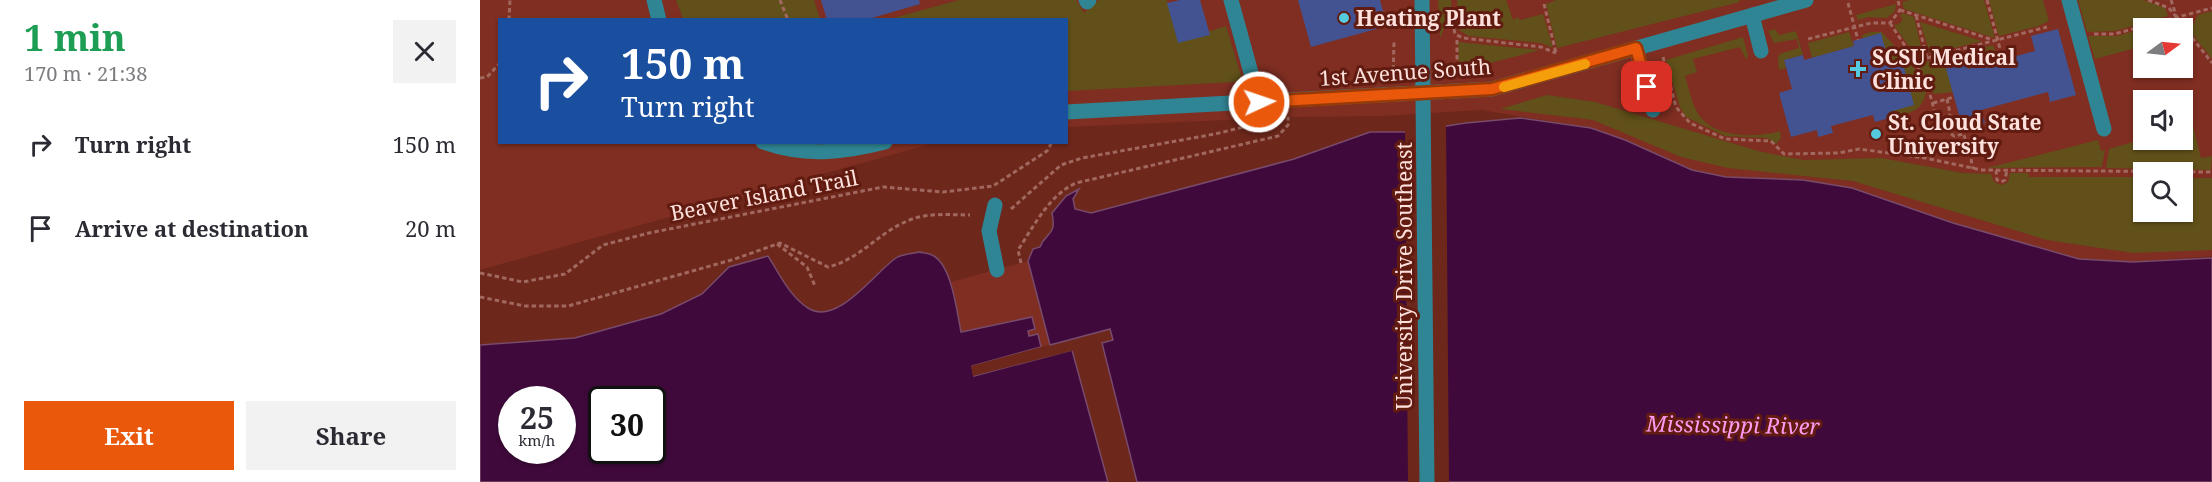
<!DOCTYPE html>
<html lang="en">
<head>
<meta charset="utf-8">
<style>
  body { margin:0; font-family:"Noto Serif",serif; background:#f2f2f3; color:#2b2b33; height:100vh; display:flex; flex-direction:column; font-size:22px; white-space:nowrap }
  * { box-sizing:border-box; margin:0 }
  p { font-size:20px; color:#7c7c81 }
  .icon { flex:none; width:33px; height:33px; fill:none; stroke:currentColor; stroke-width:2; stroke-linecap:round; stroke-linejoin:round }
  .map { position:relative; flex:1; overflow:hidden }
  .drawer { display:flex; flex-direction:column; background:#fff; width:480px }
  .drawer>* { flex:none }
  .guide { position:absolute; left:18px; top:18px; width:570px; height:126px; border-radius:0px; box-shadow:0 2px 4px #0004; background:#1a4fa0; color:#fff; overflow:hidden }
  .needle { width:39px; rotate:75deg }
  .buttons { position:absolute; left:1653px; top:18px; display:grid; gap:12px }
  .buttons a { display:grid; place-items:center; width:60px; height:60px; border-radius:0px; background:#fff; box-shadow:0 2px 4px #0004; font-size:30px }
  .speed { position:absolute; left:18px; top:386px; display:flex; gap:12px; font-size:30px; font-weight:700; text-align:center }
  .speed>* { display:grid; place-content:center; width:78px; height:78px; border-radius:50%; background:#fff; box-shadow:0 2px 4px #0004; line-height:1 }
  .speed small { font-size:15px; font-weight:400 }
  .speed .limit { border:3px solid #111; border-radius:9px; background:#fff; color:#111 }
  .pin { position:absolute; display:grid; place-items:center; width:51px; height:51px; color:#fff; margin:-26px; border-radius:12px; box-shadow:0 3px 9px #0006 }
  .me { position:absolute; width:66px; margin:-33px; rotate:87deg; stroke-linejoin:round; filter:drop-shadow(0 0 4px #0008) }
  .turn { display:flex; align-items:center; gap:21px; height:126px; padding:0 24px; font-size:27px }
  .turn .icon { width:78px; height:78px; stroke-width:2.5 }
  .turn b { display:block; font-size:42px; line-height:51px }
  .round { display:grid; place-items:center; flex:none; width:63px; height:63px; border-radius:0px; background:#f2f2f3 }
  .headline { display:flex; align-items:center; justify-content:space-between; height:102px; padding:0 24px }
  h1 { font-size:36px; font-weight:700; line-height:45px; color:#1e9e55 }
  .action { display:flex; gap:12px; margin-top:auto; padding:12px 24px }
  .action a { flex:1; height:69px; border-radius:0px; background:#ea580c; color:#fff; font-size:24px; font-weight:700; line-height:69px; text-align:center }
  .action a+a { background:#f2f2f3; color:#2b2b33 }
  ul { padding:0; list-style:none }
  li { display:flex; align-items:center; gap:18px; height:84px; padding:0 24px }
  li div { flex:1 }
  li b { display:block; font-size:22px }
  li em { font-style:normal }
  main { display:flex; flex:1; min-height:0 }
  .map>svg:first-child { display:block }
  .built { fill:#7f2e21; fill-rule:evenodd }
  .green { fill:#615019 }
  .water { fill:#3f0a3b; stroke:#784a6b; stroke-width:1.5; fill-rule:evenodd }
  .pier { fill:#6e271b }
  .building { fill:#435392 }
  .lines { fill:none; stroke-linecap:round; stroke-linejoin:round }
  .path { stroke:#a0685e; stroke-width:3; stroke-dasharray:4.5 3; stroke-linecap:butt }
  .minor { stroke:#308594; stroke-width:15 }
  .route-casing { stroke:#983908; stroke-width:15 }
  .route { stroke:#ea580c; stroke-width:10 }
  .slow { stroke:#f59e0b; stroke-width:10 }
  .poi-dot { fill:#55cadf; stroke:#621b10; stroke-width:2 }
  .labels { text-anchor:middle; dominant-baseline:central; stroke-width:6; stroke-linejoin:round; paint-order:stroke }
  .poi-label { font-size:21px; font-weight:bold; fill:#fde1dc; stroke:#621b10; text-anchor:start }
  .street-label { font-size:21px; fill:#fde1dc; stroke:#621b10 }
  .water-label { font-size:22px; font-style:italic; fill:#fc99f1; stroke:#621b10 }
</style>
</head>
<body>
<main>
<section class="drawer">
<div class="headline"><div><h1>1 min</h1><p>170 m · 21:38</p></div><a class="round"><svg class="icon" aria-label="close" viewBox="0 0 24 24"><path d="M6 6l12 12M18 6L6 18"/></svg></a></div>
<ul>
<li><svg class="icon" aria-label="right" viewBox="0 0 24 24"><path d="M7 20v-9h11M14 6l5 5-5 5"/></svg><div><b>Turn right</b></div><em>150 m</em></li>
<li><svg class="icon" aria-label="arrive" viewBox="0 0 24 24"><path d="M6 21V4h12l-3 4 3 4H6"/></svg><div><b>Arrive at destination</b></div><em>20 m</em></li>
</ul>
<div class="action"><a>Exit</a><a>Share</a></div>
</section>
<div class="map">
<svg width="1732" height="482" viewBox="0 0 1732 482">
  <rect width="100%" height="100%" fill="#6e271b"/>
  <path class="built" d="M 0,0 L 1732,0 L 1732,256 L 1653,262 L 1599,259 L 1473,223 L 1372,188 L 1323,180 L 1246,177 L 1212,170 L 1111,128 L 1001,110 L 903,116 L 812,117 L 587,127 L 586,20 L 20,20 L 20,142 L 454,143 L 0,270 ZM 1664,28 L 1702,28 L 1702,68 L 1664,68 ZM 1664,100 L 1702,100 L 1702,140 L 1664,140 ZM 1664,172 L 1702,172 L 1702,212 L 1664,212 Z
    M 548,261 L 570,345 L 561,347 L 558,335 L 550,336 L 548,331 L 552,317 L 481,332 L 471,282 Z"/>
  <path class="green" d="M 196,0 L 334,0 L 340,19 L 203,19 Z
    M 479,0 L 596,0 L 604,13 L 619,0 L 687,0 L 698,41 L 746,26 L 762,79 L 754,82 L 587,91 L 586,20 L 406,20 Z
    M 958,0 L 971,0 L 972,9 L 960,38 Z
    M 977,0 L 1026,0 L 1033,20 L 1038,17 L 1040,20 L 1063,14 L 1073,48 L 1061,43 L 988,36 L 978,29 Z
    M 1076,0 L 1259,0 L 1260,2 L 1077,48 L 1066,4 Z
    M 1429,0 L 1504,0 L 1515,38 L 1424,9 L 1422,2 Z
    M 1509,0 L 1563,0 L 1569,21 L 1559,26 L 1519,36 Z
    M 1598,0 L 1663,0 L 1685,8 L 1688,16 L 1635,31 L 1607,32 Z
    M 1416,4 L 1415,11 L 1407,18 L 1388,17 L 1378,20 L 1376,15 Z
    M 1732,11 L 1732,59 L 1710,31 L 1718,15 Z
    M 1422,13 L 1434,17 L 1443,55 L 1437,57 L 1415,27 L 1415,24 L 1418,25 L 1423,19 L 1420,16 Z
    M 1690,21 L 1693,28 L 1664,28 L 1663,46 L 1615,59 L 1608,36 L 1637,36 Z
    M 1440,22 L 1502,41 L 1450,54 Z
    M 1295,29 L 1299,35 L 1316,31 L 1323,55 L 1304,60 L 1306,68 L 1299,70 L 1298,56 L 1302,53 L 1319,48 L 1317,39 L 1294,43 L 1288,31 Z
    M 1369,32 L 1374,46 L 1332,58 L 1328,43 Z
    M 1391,32 L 1402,32 L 1434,68 L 1447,90 C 1441,113 1432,112 1410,118 L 1409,112 L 1422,60 L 1409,63 L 1383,38 L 1382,35 Z
    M 1263,37 L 1268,56 L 1266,59 L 1260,47 L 1213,59 L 1217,72 L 1205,76 C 1209,88 1211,101 1217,112 C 1232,139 1276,138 1300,131 L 1301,138 L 1296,144 L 1287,138 L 1245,136 L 1206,117 L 1200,107 L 1186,60 Z
    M 978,42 L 1060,50 L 979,71 Z
    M 1513,45 L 1518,61 L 1488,69 L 1485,59 L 1466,64 L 1473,92 L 1454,94 L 1438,64 Z
    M 1067,95 L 1115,102 L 1278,151 L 1323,160 L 1401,158 L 1483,173 L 1511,174 L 1514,182 L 1522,185 L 1528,182 L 1530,173 L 1548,173 L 1549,177 L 1663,177 L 1664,212 L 1702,212 L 1703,178 L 1732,178 L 1732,250 L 1653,253 L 1567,240 L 1373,181 L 1248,168 L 1201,157 L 1113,120 L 1020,109 Z
    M 1713,126 L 1721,158 L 1732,156 L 1731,170 L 1626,168 L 1629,149 L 1663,139 L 1702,140 L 1703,129 Z
    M 1618,140 L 1621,151 L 1625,150 L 1622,167 L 1507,168 Z"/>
  <path class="water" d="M 1040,118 L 1111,128 L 1145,140 L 1212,170 L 1246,177 L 1323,180 L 1372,188 L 1473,223 L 1599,259 L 1653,262 L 1732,258 L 1732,482 L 657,482 L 622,343 L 633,340 L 630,329 L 570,345 L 548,261 L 553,249 L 560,247 C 566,231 577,237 572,213 L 586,196 L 599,189 L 593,199 L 595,209 L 611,213 L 814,159 L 890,132 L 927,132 L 986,123 Z
    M 439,252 C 443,253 448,253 452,255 C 472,264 477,313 481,332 L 552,317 L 555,329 L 548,331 L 549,336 L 558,334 L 561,347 L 492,366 L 494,376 L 592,350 L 628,482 L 0,482 L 0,345 L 95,338 L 181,314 L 222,294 L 249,267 L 288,256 C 299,273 310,297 328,308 C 357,327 395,272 416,258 C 422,254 431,254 439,252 ZM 32,399 L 82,399 L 82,450 L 32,450 ZM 122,399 L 172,399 L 172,450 L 122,450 Z"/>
  <path class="pier" d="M 966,122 L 969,482 L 928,482 L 925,129 Z
    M 561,347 L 564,347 L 562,350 L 495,368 L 496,372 L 592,347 L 595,350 L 493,376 L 491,366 Z"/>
  <path class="building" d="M 341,0 L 439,0 L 440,4 L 385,20 L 347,20 Z
    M 700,0 L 720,0 L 730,35 L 698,43 L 687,3 Z
    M 818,0 L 900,0 L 907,26 L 831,47 Z
    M 1578,29 L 1596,95 L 1570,102 L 1568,92 L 1501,110 L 1505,123 L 1483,129 L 1465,65 L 1485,59 L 1488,69 L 1555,51 L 1551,36 Z
    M 1401,33 L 1409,63 L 1422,60 L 1434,105 L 1409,112 L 1410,118 L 1395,122 L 1393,115 L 1351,126 L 1353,133 L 1338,137 L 1337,130 L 1311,137 L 1299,93 L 1312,89 L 1304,60 L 1323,55 L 1324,60 L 1374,46 L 1373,41 Z"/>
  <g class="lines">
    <path class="path" d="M 300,0 L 308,20
      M 1507,0 L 1523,60
      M 1668,0 L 1689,8 L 1732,63
      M 1691,0 L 1696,15
      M 1368,3 L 1378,40
      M 1064,4 L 1076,53
      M 1420,10 L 1510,39
      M 29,20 L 30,0
      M 1410,23 C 1429,52 1450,81 1455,116
      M 974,29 L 975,34 L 983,38 L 1061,47 L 1076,53
      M 1614,34 L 1634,34 L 1732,8
      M 1328,39 L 1391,23 L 1410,23 L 1420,10 L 1418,0
      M 977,40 L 977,75
      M 1183,57 L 1196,107 L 1210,123 L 1245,139 L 1291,141 L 1304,154 L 1358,153 L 1379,149 L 1445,158 L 1502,170 L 1732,172
      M 1447,58 L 1567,27
      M 1434,61 L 1447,58 L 1436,15
      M 913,77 L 914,42
      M 0,78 L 7,77 L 20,63
      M 1467,99 L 1470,113 L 1467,131 L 1474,136 L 1484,134 L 1485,139
      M 1453,103 L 1474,97
      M 1491,159 L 1493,169
      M 1516,170 L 1517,180 L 1521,182 L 1525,180 L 1527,170
      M 531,209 L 581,165 L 602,158 L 735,134 L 804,117
      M 297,244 L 327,267 L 335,286
      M 541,263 L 538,250 C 554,226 569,195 596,183 L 798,136 L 808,125 L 808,117
      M 0,273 L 43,282 L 85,274 L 123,245 L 169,233 L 403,187 L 463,192 L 513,186 L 567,151 L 572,142
      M 0,297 L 45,306 L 88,306 L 255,259 L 300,243 L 348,267 C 380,259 396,235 425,222 C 445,212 469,215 490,215"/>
    <path class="minor" d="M 174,0 L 179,20
      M 606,0 L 607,2 L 609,0
      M 751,0 L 779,102
      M 942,0 L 947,482
      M 1589,0 L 1624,129
      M 1272,15 L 1281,51
      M 1156,48 L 1173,110
      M 586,112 L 1012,89 L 1326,0
      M 283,142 C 325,157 362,153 405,142
      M 515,205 L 509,231 L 517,270"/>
  </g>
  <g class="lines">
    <g class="route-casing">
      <path id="route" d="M 779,102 L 1012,89 L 1156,48 L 1167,87"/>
    </g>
    <use href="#route" class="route"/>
    <path class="slow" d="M 1024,87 L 1105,64"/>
  </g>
  <g class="poi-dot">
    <circle cx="864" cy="18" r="6"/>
    <path d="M1375 60h6v6h6v6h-6v6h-6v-6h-6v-6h6z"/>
    <circle cx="1396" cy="134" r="6"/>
  </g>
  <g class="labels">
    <g class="poi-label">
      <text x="876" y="18">Heating Plant</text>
      <text x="1392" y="57">SCSU Medical<tspan x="1392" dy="24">Clinic</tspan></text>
      <text x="1408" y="122">St. Cloud State<tspan x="1408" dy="24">University</tspan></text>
    </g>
    <g class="street-label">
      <text transform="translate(925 72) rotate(-4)">1st Avenue South</text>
      <text transform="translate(284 195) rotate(-11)">Beaver Island Trail</text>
      <text transform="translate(924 276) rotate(-90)">University Drive Southeast</text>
    </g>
    <g class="water-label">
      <text transform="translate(1253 424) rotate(1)">Mississippi River</text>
    </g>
  </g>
</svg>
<div class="buttons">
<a><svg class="needle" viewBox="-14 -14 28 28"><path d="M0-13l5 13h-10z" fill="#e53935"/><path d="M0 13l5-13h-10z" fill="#7c7c81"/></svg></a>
<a><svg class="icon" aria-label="sound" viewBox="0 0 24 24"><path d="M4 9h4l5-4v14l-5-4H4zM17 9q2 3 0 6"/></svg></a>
<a><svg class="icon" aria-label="search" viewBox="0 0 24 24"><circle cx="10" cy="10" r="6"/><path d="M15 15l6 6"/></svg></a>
</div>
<div class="speed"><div>25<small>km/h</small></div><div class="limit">30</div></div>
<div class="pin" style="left:1167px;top:87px;background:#d93025"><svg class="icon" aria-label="arrive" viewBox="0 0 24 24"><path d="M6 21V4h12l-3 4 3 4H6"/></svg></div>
<svg class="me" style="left:779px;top:102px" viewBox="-20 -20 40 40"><circle r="17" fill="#ea580c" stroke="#fff" stroke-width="3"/><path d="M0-11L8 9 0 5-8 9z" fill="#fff"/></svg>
<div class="guide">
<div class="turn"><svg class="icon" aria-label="right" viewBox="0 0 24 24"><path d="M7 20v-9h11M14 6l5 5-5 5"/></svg><div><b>150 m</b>Turn right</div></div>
</div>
</div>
</main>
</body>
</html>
